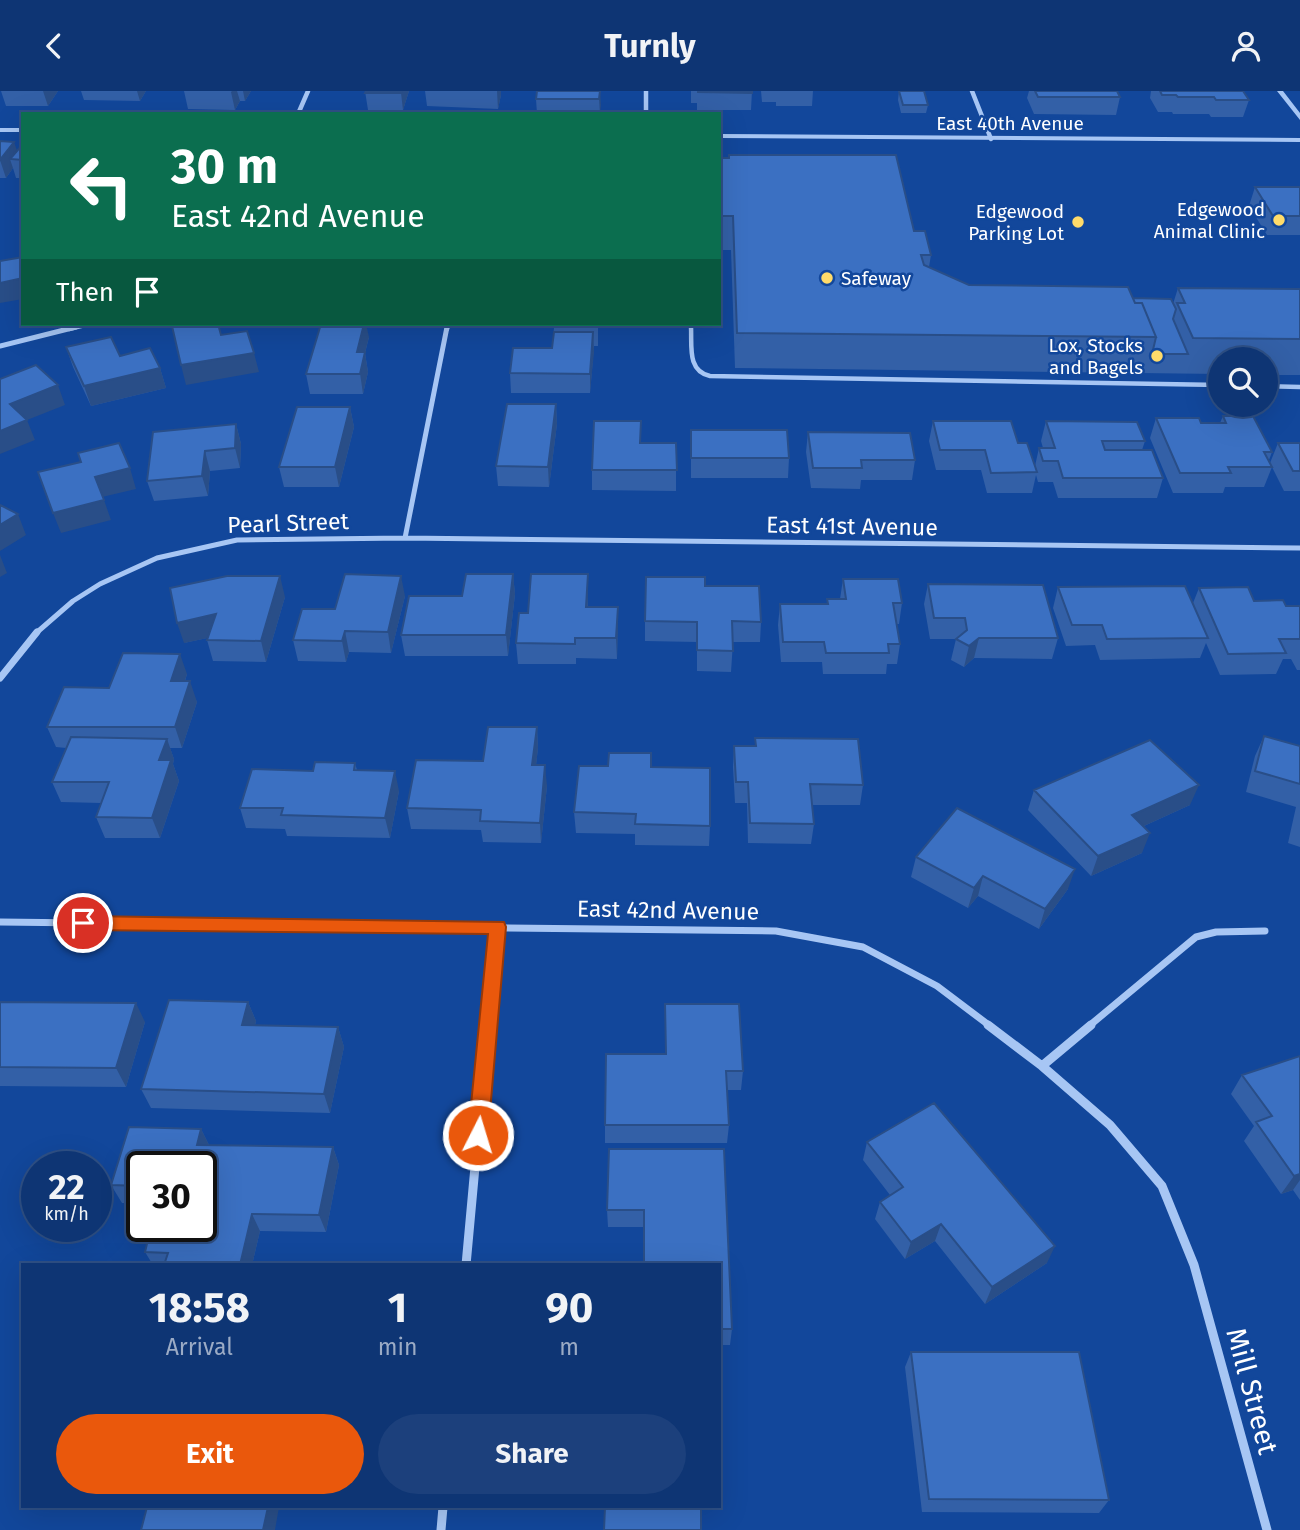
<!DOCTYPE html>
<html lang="en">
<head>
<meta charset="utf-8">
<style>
  body { margin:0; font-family:"Fira Sans",sans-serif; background:#1c407c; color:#f1f3f6; height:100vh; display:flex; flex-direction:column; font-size:26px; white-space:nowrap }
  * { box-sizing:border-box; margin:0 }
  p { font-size:23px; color:#9babc5 }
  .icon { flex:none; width:38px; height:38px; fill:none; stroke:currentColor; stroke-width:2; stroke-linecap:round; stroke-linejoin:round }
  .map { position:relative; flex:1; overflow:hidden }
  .sheet { position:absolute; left:21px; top:1172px; width:700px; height:245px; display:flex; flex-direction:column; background:#0e3574; border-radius:0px; box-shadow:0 7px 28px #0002,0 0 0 2px #2e5086 }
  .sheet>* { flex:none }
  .hud { position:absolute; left:21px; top:21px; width:700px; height:214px; border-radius:0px; box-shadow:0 7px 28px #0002,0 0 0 2px #2e5086; background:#0b6e4f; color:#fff; overflow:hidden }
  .controls { position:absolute; left:1208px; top:256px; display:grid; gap:14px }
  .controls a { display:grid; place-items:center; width:70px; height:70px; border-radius:50%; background:#0e3574; box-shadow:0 7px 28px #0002,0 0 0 2px #2e5086; font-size:35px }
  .speed { position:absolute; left:21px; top:1060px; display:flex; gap:14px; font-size:35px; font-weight:700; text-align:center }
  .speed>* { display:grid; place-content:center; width:91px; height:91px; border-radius:50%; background:#0e3574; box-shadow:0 7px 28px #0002,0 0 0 2px #2e5086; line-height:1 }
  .speed small { font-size:18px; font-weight:400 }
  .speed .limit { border:4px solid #111; border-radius:10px; background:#fff; color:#111 }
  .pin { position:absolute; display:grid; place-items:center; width:60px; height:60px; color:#fff; margin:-30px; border:4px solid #fff; border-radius:50%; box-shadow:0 2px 7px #0007 }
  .me { position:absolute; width:77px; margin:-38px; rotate:5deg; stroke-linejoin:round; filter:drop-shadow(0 0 5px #0008) }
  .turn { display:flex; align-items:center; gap:24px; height:147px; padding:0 35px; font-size:32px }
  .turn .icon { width:91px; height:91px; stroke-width:2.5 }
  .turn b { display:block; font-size:49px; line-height:60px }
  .then { display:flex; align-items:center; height:66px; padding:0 35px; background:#0003; gap:14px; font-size:26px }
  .eta { display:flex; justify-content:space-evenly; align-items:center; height:119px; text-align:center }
  .eta b { font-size:42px; font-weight:700; line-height:49px }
  .button { display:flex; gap:14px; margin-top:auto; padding:14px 35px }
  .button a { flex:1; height:80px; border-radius:42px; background:#ea580c; color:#fff; font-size:28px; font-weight:700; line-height:80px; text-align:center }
  .button a+a { background:#1c407c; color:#f1f3f6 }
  header { display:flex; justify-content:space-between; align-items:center; height:91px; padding:0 35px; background:#0e3574; font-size:32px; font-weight:700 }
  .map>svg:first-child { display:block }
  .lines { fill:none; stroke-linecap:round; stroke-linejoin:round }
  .service-far1 { stroke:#a7c6f4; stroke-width:3.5 }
  .service { stroke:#a7c6f4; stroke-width:4.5 }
  .minor-far3 { stroke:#a7c6f4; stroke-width:4.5 }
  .minor-far2 { stroke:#a7c6f4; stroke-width:5 }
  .minor-far1 { stroke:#a7c6f4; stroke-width:7 }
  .minor { stroke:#a7c6f4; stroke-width:9 }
  .tertiary { fill:#a7c6f4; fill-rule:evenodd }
  .wall { fill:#3360a7 }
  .shaded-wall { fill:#294e88 }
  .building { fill:#3b70c2; stroke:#294e88; stroke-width:2 }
  .route { fill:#ea580c; stroke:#983908; stroke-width:2 }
  .poi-dot { fill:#ffdb6a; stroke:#12479b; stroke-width:2.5 }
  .labels { text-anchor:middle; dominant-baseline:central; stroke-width:5; stroke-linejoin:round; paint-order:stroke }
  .far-street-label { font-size:19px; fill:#fff; stroke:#12479b }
  .far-poi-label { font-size:19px; fill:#fff; stroke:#12479b; text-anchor:end }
  .street-label { font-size:23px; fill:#fff; stroke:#12479b }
  .near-street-label { font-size:28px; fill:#fff; stroke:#12479b }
</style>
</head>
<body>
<header><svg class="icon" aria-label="back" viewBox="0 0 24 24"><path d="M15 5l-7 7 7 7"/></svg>Turnly<svg class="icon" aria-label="person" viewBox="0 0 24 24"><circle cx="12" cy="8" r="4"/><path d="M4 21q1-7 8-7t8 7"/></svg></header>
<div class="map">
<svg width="1300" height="1439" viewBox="0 0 1300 1439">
  <rect width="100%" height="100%" fill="#12479b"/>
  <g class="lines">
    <path class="service-far1" d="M 691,233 L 691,238"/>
    <path class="service" d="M 691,236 C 692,255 687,280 710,285 L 1220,294
      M 1265,295 L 1300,296"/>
    <path class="minor-far3" d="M 646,0 L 646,23
      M 972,0 L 991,48
      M 298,23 L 308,0
      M 69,238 L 89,233
      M 447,238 L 448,233"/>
    <path class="minor-far2" d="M 0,255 L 76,236
      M 405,447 L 447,236
      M 35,543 L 73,510 L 100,493 L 157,467 L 237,449 L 405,447 L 1300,457"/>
    <path class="minor-far1" d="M 0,587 L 37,541
      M 0,831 L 776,840 L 863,856 L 937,895 L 990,935
      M 488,935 L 497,836
      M 1089,935 L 1196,846 L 1216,841 L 1265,840"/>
    <path class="minor" d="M 988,934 L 1042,975 L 1110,1034 L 1162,1095 L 1194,1174 L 1267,1439
      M 1042,975 L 1091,934
      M 466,1174 L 488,934
      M 441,1439 L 443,1416"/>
    <path class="tertiary" d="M 1277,0 L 1283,0 L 1300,22 L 1300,29 Z
      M 0,37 L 23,37 L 23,41 L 0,41 Z
      M 719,43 L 1300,47 L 1300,51 L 719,47 Z"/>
  </g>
  <path class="wall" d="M 1,0 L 58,0 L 48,15 L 6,15 Z
    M 81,0 L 146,0 L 140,10 L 84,9 Z
    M 184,0 L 251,0 L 245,10 L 240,10 L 235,19 L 188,18 Z
    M 365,0 L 409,0 L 403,19 L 368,19 Z
    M 425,0 L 501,0 L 501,4 L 498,18 L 427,15 Z
    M 600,0 L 600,23 L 537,23 L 536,8 Z
    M 691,0 L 752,0 L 751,19 L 697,19 L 697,12 L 691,12 Z
    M 761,0 L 813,0 L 812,15 L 776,15 L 776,11 L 762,11 Z
    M 899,0 L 928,14 L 926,22 L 901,22 L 898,9 Z
    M 1029,0 L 1117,0 L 1120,6 L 1116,24 L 1034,23 L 1027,7 Z
    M 1151,0 L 1243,0 L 1249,9 L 1243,26 L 1211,26 L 1209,23 L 1173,23 L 1172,21 L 1158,21 L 1150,7 Z
    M 0,50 L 17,60 L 23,53 L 23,87 L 16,87 L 13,77 L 6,87 L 0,87 Z
    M 719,67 L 914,140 L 931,164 L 929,176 L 969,194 L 1133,207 L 1173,213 L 1178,197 L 1300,198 L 1300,284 L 1265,284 L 1265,268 L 1220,268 L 1220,283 L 735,277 L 731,159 L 719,159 Z
    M 1255,96 L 1300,96 L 1300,144 L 1267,144 L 1249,115 Z
    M 520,233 L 598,233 L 598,255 L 594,255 L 590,302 L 511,302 L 510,282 L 552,257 L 554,237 L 520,237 Z
    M 369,246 L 365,262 L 368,281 L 363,303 L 310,303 L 306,283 Z
    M 66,256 L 120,265 L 160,277 L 166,297 L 91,315 L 73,276 Z
    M 556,313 L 557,333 L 549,396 L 498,395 L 496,375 Z
    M 350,316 L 354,336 L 339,396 L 284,396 L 279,376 Z
    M 1223,325 L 1272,361 L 1269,369 L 1270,372 L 1278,352 L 1300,352 L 1300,400 L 1284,400 L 1272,376 L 1264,396 L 1225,396 L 1223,402 L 1173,402 L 1150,347 L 1156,327 L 1201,332 L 1220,332 Z
    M 933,330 L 1018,352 L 1035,375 L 1039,357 L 1043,357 L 1041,350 L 1046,330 L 1145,350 L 1142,359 L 1163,387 L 1157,407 L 1058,407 L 1053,391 L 1038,391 L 1036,384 L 1032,402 L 987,402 L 981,379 L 936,379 L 929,350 Z
    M 236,333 L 241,353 L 240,377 L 210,380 L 208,405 L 154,410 L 147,390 Z
    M 691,339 L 789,367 L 788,387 L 691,387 Z
    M 808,341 L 915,369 L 912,389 L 861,389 L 860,398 L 811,397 L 806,361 Z
    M 641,352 L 676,352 L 676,400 L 592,399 L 592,379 Z
    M 513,483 L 515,503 L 508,565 L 405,565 L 401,544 L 462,505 Z
    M 843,488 L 902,512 L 899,533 L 897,533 L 900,553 L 897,573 L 887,573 L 886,583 L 823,583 L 822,571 L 781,571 L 778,534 L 780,513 L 827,513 L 827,508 L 840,508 Z
    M 928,493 L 1058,547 L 1052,568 L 974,567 L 964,576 L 951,569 L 956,548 L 930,548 L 924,513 Z
    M 705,495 L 761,531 L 760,551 L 733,551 L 731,581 L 697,580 L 697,551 L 645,550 L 645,530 Z
    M 1058,496 L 1193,512 L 1199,497 L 1254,510 L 1286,515 L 1300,515 L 1300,579 L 1297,579 L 1291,568 L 1283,568 L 1276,583 L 1220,584 L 1206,552 L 1200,567 L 1100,569 L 1095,554 L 1066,555 L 1053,517 Z
    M 588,504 L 588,516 L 618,516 L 617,568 L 576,567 L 576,573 L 518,573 L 516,552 L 528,522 Z
    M 405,505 L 391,562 L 349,561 L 346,571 L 298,570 L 293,549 L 335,518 Z
    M 285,506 L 266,571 L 213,570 L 207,549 L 207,547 L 184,552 Z
    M 187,583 L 185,590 L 197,611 L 182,657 L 170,657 L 174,668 L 173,673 L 179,690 L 160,747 L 105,747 L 96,726 L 101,712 L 61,711 L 52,691 L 66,657 L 56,656 L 47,636 L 109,597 Z
    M 537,636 L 538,657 L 536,674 L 547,695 L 541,752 L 483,751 L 481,739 L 411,738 L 407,717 Z
    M 1264,645 L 1300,655 L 1300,756 L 1288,752 L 1296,716 L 1246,701 L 1255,665 Z
    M 755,647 L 863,694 L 860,714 L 812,714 L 814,733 L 811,753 L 748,752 L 747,712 L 735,712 L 733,676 L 734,655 L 755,655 Z
    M 355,672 L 357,679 L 399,700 L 390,747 L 287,745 L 285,738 L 246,737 L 240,717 L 313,680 Z
    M 651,676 L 710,735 L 709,755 L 635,754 L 635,743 L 576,742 L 574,721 Z
    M 1034,699 L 1190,714 L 1144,735 L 1142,762 L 1091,785 L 1028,719 Z
    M 916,766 L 1068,798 L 1039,838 L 978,805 L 968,817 L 911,786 Z
    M 0,911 L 145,931 L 126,996 L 0,995 Z
    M 248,911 L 256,930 L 255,934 L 338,936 L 344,956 L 330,1022 L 151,1017 L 141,998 Z
    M 606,963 L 743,980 L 741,999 L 727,999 L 729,1034 L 727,1052 L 605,1052 L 605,1034 Z
    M 1300,965 L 1300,1109 L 1293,1099 L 1281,1103 L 1244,1050 L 1254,1035 L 1231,1003 L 1242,984 Z
    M 201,1038 L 209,1054 L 333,1056 L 339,1074 L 326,1141 L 260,1140 L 252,1174 L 153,1174 L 145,1161 L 201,1076 L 142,1076 L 142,1112 L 122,1112 L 111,1094 Z
    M 867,1051 L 1047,1172 L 985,1213 L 935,1150 L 905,1168 L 875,1128 L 880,1111 L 890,1104 L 863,1069 Z
    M 609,1058 L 724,1058 L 732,1238 L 730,1254 L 719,1254 L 719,1174 L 644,1174 L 644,1136 L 608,1136 L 607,1119 Z
    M 911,1261 L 1109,1409 L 1099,1422 L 922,1421 L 905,1276 Z"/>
  <path class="shaded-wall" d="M 43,0 L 58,0 L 48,15 Z
    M 137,0 L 146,0 L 140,10 Z
    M 232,0 L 237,0 L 240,10 L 235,19 L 231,1 Z
    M 243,0 L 251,0 L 245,10 Z
    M 402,0 L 409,0 L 403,19 L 401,2 Z
    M 497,0 L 501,0 L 501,4 L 498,18 Z
    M 600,0 L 601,14 L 600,23 L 599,8 Z
    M 14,51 L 20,68 L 10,68 L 13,77 L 6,87 L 0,69 Z
    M 23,187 L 23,208 L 0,212 L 0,192 Z
    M 364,233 L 366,233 L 369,246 L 365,262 L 368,281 L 363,303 L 357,261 Z
    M 593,241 L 594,261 L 590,302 L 590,283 Z
    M 254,262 L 259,281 L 186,294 L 181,274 Z
    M 160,277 L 166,297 L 91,315 L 84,295 Z
    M 58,294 L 65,314 L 27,329 L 35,349 L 0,363 L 0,340 L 10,313 Z
    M 556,313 L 557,333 L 549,396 L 548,376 Z
    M 350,316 L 354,336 L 339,396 L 335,376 Z
    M 236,333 L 241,353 L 240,377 L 235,357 Z
    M 205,360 L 210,380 L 208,405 L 202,385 Z
    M 130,377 L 136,398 L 102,406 L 95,386 Z
    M 104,409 L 111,429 L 61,442 L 53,422 Z
    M 18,423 L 26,444 L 0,460 L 0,434 Z
    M 0,464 L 7,482 L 0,486 Z
    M 513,483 L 515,503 L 508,565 L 506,544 Z
    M 588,483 L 588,504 L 587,537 L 586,516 Z
    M 280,485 L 285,506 L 266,571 L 261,550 Z
    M 401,485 L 405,505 L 391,562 L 388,541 Z
    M 618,516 L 618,537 L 617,568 L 616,547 Z
    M 216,523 L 222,544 L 184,552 L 177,532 Z
    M 345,540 L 349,561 L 346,571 L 342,550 Z
    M 979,547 L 974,567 L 964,576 L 969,555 Z
    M 180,563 L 187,583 L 178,611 L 171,590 Z
    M 190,590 L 197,611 L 182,657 L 175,636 Z
    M 537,636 L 538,657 L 534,694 L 532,674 Z
    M 167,648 L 174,668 L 173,673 L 179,690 L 160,747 L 152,727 L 159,669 Z
    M 545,674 L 547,695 L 541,752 L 540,732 Z
    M 395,680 L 399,700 L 390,747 L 385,727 Z
    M 1199,694 L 1190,714 L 1124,744 L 1132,724 Z
    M 1150,742 L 1142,762 L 1091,785 L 1098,765 Z
    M 1075,778 L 1068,798 L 1039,838 L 1045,818 Z
    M 983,785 L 978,805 L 968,817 L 974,797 Z
    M 248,911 L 256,930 L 250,953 L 242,934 Z
    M 136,912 L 145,931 L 126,996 L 116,977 Z
    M 338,936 L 344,956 L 330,1022 L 324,1003 Z
    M 201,1038 L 210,1056 L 197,1054 Z
    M 333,1056 L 339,1074 L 326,1141 L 319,1124 Z
    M 1300,1083 L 1300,1089 L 1293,1099 L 1281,1103 L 1294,1085 Z
    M 252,1123 L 260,1140 L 252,1174 L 240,1174 Z
    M 941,1133 L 935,1150 L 905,1168 L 911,1151 Z
    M 1055,1155 L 1047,1172 L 985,1213 L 992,1196 Z
    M 268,1416 L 279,1416 L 275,1439 L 263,1439 Z"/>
  <path class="building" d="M 366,0 L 402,0 L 401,2 L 365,2 Z
    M 537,0 L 600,0 L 599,8 L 536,8 Z
    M 698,0 L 752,0 L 752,2 L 698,1 Z
    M 899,0 L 924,0 L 928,14 L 903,14 Z
    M 1035,0 L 1117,0 L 1120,6 L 1038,6 Z
    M 1160,0 L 1243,0 L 1249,9 L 1216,9 L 1214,6 L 1178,6 L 1176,4 L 1162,4 Z
    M 0,50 L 14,51 L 0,69 Z
    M 23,53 L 23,69 L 10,68 Z
    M 729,64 L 896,64 L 914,140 L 925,140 L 931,164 L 921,164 L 924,174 L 969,194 L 1128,196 L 1135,212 L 1142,212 L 1156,246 L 737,242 L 733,125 L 719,125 L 719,67 L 729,67 Z
    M 1255,96 L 1300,96 L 1300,125 L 1273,125 Z
    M 23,166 L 23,187 L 0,192 L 0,170 Z
    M 1178,197 L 1300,198 L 1300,248 L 1193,247 L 1177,212 L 1185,212 Z
    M 1133,207 L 1171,208 L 1176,218 L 1173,228 L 1188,263 L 1152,263 L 1156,246 L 1142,212 L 1135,212 Z
    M 184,233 L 218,233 L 221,244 L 247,240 L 254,262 L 181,274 L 172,235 Z
    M 321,233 L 364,233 L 357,261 L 365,261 L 360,283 L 306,283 Z
    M 554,233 L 598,233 L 598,235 L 554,235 Z
    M 554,241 L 593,241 L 590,283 L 510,282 L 513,257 L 552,257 Z
    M 111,246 L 120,265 L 150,257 L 160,277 L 84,295 L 66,256 Z
    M 36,274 L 58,294 L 10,313 L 27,329 L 0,340 L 0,288 Z
    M 507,313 L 556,313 L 548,376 L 496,375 Z
    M 297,316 L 350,316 L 335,376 L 279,376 Z
    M 1223,325 L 1253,325 L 1272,361 L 1264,361 L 1272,376 L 1228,376 L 1231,382 L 1180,382 L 1156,327 L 1199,327 L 1201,332 L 1226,332 Z
    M 594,330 L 641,330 L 640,352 L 676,352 L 677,379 L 592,379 Z
    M 933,330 L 1011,330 L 1018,352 L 1027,352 L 1037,381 L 991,382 L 985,359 L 940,359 Z
    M 1046,330 L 1137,331 L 1145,350 L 1102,350 L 1105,359 L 1152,359 L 1163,387 L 1063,387 L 1058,370 L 1043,370 L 1039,357 L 1055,357 Z
    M 236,333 L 235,357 L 205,360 L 202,385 L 147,390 L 153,341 Z
    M 691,339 L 787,339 L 789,367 L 691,367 Z
    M 808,341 L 910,342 L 915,369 L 861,369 L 862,377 L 813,377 Z
    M 119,352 L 130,377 L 95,386 L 104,409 L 53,422 L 38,381 L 81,371 L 78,362 Z
    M 1278,352 L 1300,352 L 1300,380 L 1293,380 Z
    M 0,414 L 18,423 L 0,434 Z
    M 345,483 L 401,485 L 388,541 L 345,540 L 342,550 L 293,549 L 302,518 L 335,518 Z
    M 466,483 L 513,483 L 506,544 L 401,544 L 409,505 L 462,505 Z
    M 531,483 L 588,483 L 586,516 L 618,516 L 616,547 L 575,547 L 575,553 L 516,552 L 519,522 L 528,522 Z
    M 227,485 L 280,485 L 261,550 L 207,549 L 216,523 L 177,532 L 170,497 Z
    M 646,486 L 705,486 L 705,495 L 759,495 L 761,531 L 732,530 L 733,560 L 697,559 L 697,531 L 645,530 Z
    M 843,488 L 898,488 L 902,512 L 893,512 L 900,553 L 888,553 L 889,562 L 826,562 L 824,551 L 783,551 L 780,513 L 828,513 L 827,508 L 846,508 Z
    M 928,493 L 1043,494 L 1058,547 L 979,547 L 969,555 L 956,548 L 967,539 L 965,527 L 934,527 Z
    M 1185,495 L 1208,547 L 1107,548 L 1102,534 L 1072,534 L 1058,496 Z
    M 1248,496 L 1254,510 L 1283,509 L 1286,515 L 1300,515 L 1300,548 L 1279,548 L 1286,562 L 1228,563 L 1199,497 Z
    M 123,562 L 180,563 L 171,590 L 190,590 L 175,636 L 47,636 L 64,596 L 109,597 Z
    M 488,636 L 537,636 L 532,674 L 545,674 L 540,732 L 480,730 L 481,719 L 407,717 L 416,669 L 483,670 Z
    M 1264,645 L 1300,655 L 1300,693 L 1255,680 Z
    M 71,646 L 167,648 L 159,669 L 171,669 L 152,727 L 96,726 L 109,691 L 52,691 Z
    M 755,647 L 858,648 L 863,694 L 810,693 L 814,733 L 750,732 L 748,691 L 736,691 L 734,655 L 756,655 Z
    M 1150,649 L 1199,694 L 1132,724 L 1150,742 L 1098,765 L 1034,699 Z
    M 609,662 L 651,662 L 651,676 L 710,677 L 710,735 L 635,733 L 636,723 L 574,721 L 579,675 L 608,675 Z
    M 315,671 L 355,672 L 354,679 L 395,680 L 385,727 L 281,724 L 283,717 L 240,717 L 252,678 L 313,680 Z
    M 957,717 L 1075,778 L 1045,818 L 983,785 L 974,797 L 916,766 Z
    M 169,909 L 248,911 L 242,934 L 338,936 L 324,1003 L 141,998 Z
    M 0,911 L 136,912 L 116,977 L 0,976 Z
    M 665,913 L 739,913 L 743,980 L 726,980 L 729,1034 L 605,1034 L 606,963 L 666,963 Z
    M 1300,965 L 1300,1083 L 1294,1085 L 1256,1031 L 1272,1025 L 1242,984 Z
    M 934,1012 L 1055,1155 L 992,1196 L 941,1133 L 911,1151 L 880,1111 L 903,1096 L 867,1051 Z
    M 129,1036 L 201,1038 L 197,1054 L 333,1056 L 319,1124 L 252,1123 L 240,1174 L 164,1174 L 168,1162 L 145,1161 L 151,1136 L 201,1136 L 201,1076 L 142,1076 L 142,1095 L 111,1094 Z
    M 609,1058 L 724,1058 L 732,1238 L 719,1238 L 719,1174 L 644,1174 L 644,1119 L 607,1119 Z
    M 911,1261 L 1079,1261 L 1109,1409 L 929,1408 Z
    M 147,1416 L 268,1416 L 263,1439 L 141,1439 Z
    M 605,1416 L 701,1416 L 701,1439 L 604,1439 Z"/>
  <path class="route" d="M 83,825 L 504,831 L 506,836 L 488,1044 L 485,1050 L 478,1053 L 471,1050 L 468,1044 L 488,843 L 83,839 L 77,837 L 74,832 L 77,827 Z"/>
  <g class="poi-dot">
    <circle cx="1279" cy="129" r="7"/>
    <circle cx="1078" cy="131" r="7"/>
    <circle cx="827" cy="187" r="7"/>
    <circle cx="1157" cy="265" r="7"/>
  </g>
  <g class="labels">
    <g class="far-street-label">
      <text x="1010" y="32">East 40th Avenue</text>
    </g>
    <g class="far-poi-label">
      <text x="1265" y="118">Edgewood<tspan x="1265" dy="22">Animal Clinic</tspan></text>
      <text x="1064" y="120">Edgewood<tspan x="1064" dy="22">Parking Lot</tspan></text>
      <text x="841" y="187" text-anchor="start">Safeway</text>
      <text x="1143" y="254">Lox, Stocks<tspan x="1143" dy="22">and Bagels</tspan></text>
    </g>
    <g class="street-label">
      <text transform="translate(288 432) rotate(-2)">Pearl Street</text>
      <text transform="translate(852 435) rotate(1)">East 41st Avenue</text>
      <text transform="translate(668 819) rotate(1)">East 42nd Avenue</text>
    </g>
    <g class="near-street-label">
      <text transform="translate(1252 1300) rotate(75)">Mill Street</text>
    </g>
  </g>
</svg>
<div class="controls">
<a><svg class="icon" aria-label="search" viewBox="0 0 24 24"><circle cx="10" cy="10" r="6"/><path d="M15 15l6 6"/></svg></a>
</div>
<div class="speed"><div>22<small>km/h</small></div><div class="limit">30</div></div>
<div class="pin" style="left:83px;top:832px;background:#d93025"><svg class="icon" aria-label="arrive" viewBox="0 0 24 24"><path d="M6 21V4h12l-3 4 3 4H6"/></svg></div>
<svg class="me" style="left:478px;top:1044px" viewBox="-20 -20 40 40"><circle r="17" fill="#ea580c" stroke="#fff" stroke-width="3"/><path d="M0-11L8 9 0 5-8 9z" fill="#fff"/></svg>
<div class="hud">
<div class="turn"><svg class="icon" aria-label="left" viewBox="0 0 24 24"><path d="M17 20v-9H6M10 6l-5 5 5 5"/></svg><div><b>30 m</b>East 42nd Avenue</div></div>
<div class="then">Then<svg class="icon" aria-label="arrive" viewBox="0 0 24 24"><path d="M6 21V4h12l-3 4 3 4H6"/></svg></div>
</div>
<section class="sheet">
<div class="eta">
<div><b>18:58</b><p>Arrival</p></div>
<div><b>1</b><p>min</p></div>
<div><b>90</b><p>m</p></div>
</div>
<div class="button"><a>Exit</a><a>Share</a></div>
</section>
</div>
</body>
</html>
